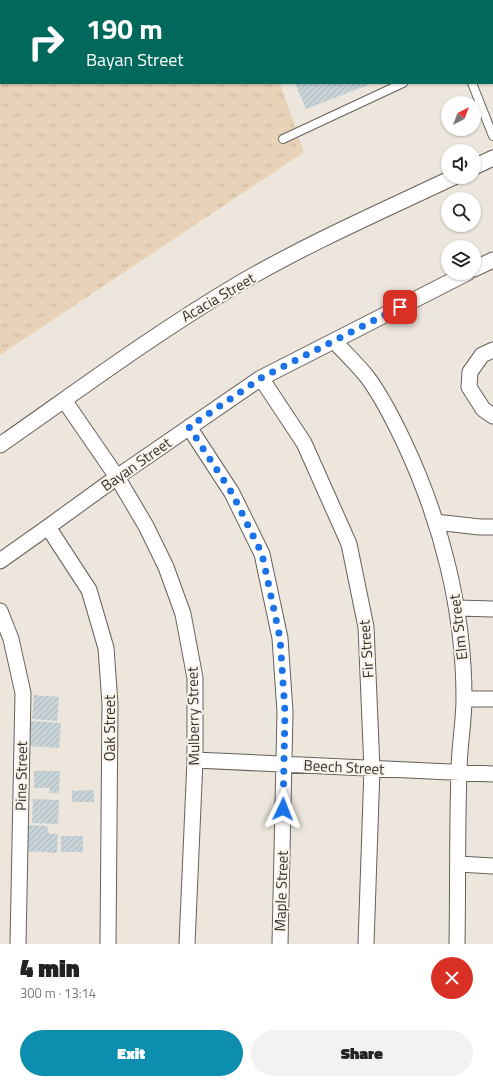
<!DOCTYPE html>
<html lang="en">
<head>
<meta charset="utf-8">
<style>
  body { margin:0; font-family:"Titillium Web",sans-serif; background:#f2f2f2; color:#222; height:100vh; display:flex; flex-direction:column; font-size:15px; white-space:nowrap }
  * { box-sizing:border-box; margin:0 }
  p { font-size:13px; color:#767676 }
  .icon { flex:none; width:22px; height:22px; fill:none; stroke:currentColor; stroke-width:2; stroke-linecap:round; stroke-linejoin:round }
  .map { position:relative; height:944px; overflow:hidden }
  .panel { display:flex; flex-direction:column; background:#fff; flex:1 }
  .panel>* { flex:none }
  .banner { position:absolute; left:0px; top:0px; width:493px; height:84px; box-shadow:0 1px 3px #0004; background:#00695c; color:#fff; overflow:hidden }
  .needle { width:26px; rotate:42deg }
  .fabs { position:absolute; left:441px; top:96px; display:grid; gap:8px }
  .fabs a { display:grid; place-items:center; width:40px; height:40px; border-radius:50%; background:#fff; box-shadow:0 1px 3px #0004; font-size:20px }
  .pin { position:absolute; display:grid; place-items:center; width:34px; height:34px; color:#fff; margin:-17px; border-radius:8px; box-shadow:0 2px 6px #0006 }
  .me { position:absolute; width:44px; margin:-22px; rotate:2deg; stroke-linejoin:round; filter:drop-shadow(0 0 3px #0008) }
  .turn { display:flex; align-items:center; gap:14px; height:84px; padding:0 20px; font-size:18px }
  .turn .icon { width:52px; height:52px; stroke-width:2.5 }
  .turn b { display:block; font-size:28px; line-height:34px }
  .round { display:grid; place-items:center; flex:none; width:42px; height:42px; border-radius:21px; background:#f2f2f2 }
  .summary { display:flex; align-items:center; justify-content:space-between; height:68px; padding:0 20px }
  h1 { font-size:24px; font-weight:800; line-height:30px }
  .button { display:flex; gap:8px; margin-top:auto; padding:8px 20px }
  .button a { flex:1; height:46px; border-radius:24px; background:#0d8eae; color:#fff; font-size:16px; font-weight:800; line-height:46px; text-align:center }
  .button a+a { background:#f2f2f2; color:#222 }
  .map>svg:first-child { display:block }
  .grass { fill:url(#grass-tufts) }
  .building { fill:url(#building-hatch) }
  .lines { fill:none; stroke-linecap:round; stroke-linejoin:round }
  .lane-casing { stroke:#67615a; stroke-width:10 }
  .street-casing { stroke:#67615a; stroke-width:17 }
  .lane { stroke:#fff; stroke-width:8 }
  .street { stroke:#fff; stroke-width:15 }
  .route { stroke:#1a73e8; stroke-width:7; stroke-dasharray:0 12.6 }
  .labels { text-anchor:middle; dominant-baseline:central; stroke-width:4; stroke-linejoin:round; paint-order:stroke }
  .street-label { font-size:15px; fill:#34322f; stroke:#faf3ea }
</style>
</head>
<body>
<div class="map">
<svg width="493" height="944" viewBox="0 0 493 944">
  <defs>
    <pattern id="grass-tufts" width="24" height="20" patternUnits="userSpaceOnUse"><rect width="24" height="20" fill="#e9d3b8"/><path d="M3 7l-1-3M5 7V3M7 7l1-3M15 17l-1-3M17 17v-4M19 17l1-3" fill="none" stroke="#c8b69e"/></pattern>
    <pattern id="building-hatch" width="6" height="6" patternUnits="userSpaceOnUse"><rect width="6" height="6" fill="#c8d3d7"/><path d="M-1 1l2-2M0 6l6-6M5 7l2-2" fill="none" stroke="#acb6b9"/></pattern>
  </defs>
  <rect width="100%" height="100%" fill="#ece6dd"/>
  <path class="grass" d="M 0,0 L 330,0 L 1,1 L 1,83 L 280,83 L 304,152 L 0,355 Z"/>
  <path class="building" d="M 295,83 L 373,83 L 306,109 Z
    M 34,695 L 59,697 L 57,721 L 32,719 Z
    M 30,721 L 61,723 L 59,748 L 29,746 Z
    M 34,771 L 60,771 L 59,793 L 49,793 L 50,788 L 34,788 Z
    M 94,790 L 94,802 L 72,802 L 72,791 Z
    M 33,799 L 59,800 L 58,824 L 32,823 Z
    M 27,825 L 47,826 L 49,834 L 58,834 L 57,853 L 26,851 Z
    M 61,836 L 83,836 L 83,852 L 61,852 Z"/>
  <g class="lines">
    <g class="lane-casing">
      <path id="lane" d="M 438,0 L 438,1
        M 472,83 L 493,136
        M 283,139 L 403,83"/>
    </g>
    <g class="street-casing">
      <path id="street" d="M 474,167 L 493,158
        M 474,269 L 493,260
        M 334,341 C 345,353 358,365 368,378 C 382,397 393,419 403,440 C 441,520 464,609 464,698 C 464,723 459,747 459,772 C 457,829 458,887 457,944
        M 493,350 L 482,355 L 470,372 L 469,387 L 483,409 L 493,416
        M 261,378 L 304,443 L 349,544 L 366,627 L 372,769 L 366,944
        M 64,400 L 117,477 L 146,526 L 166,567 L 183,614 L 195,678 L 195,760 L 187,944
        M 189,427 L 232,493 L 262,554 L 280,638 L 285,712 L 280,944
        M 0,445 C 79,390 157,332 240,283 C 309,243 382,211 454,177
        M 435,522 L 480,527 L 493,527
        M 48,527 L 89,590 L 106,648 L 110,704 L 108,944
        M 0,561 L 48,527 L 117,477 L 261,378 L 467,273
        M 457,608 L 493,609
        M 0,611 L 11,639 L 23,693 L 18,944
        M 464,699 L 493,699
        M 195,760 L 493,774
        M 458,864 L 493,866"/>
    </g>
    <use href="#lane" class="lane"/>
    <use href="#street" class="street"/>
  </g>
  <g class="lines">
    <path class="route" d="M 283,809 L 285,712 L 280,638 L 262,554 L 232,493 L 189,427 L 261,378 L 400,307"/>
  </g>
  <g class="labels">
    <g class="street-label">
      <text transform="translate(218 297) rotate(-30)">Acacia Street</text>
      <text transform="translate(136 464) rotate(-35)">Bayan Street</text>
      <text transform="translate(458 627) rotate(-97)">Elm Street</text>
      <text transform="translate(366 649) rotate(-94)">Fir Street</text>
      <text transform="translate(193 716) rotate(-91)">Mulberry Street</text>
      <text transform="translate(109 728) rotate(-90)">Oak Street</text>
      <text transform="translate(344 767) rotate(3)">Beech Street</text>
      <text transform="translate(21 776) rotate(-89)">Pine Street</text>
      <text transform="translate(281 891) rotate(-88)">Maple Street</text>
    </g>
  </g>
</svg>
<div class="fabs">
<a><svg class="needle" viewBox="-14 -14 28 28"><path d="M0-13l5 13h-10z" fill="#e53935"/><path d="M0 13l5-13h-10z" fill="#767676"/></svg></a>
<a><svg class="icon" aria-label="sound" viewBox="0 0 24 24"><path d="M4 9h4l5-4v14l-5-4H4zM17 9q2 3 0 6"/></svg></a>
<a><svg class="icon" aria-label="search" viewBox="0 0 24 24"><circle cx="10" cy="10" r="6"/><path d="M15 15l6 6"/></svg></a>
<a><svg class="icon" aria-label="layers" viewBox="0 0 24 24"><path d="M12 4l9 5-9 5-9-5zM3 14l9 5 9-5"/></svg></a>
</div>
<div class="pin" style="left:400px;top:307px;background:#d93025"><svg class="icon" aria-label="arrive" viewBox="0 0 24 24"><path d="M6 21V4h12l-3 4 3 4H6"/></svg></div>
<svg class="me" style="left:283px;top:809px" viewBox="-20 -20 40 40"><path d="M0-17L14 15 0 8-14 15z" fill="#1a73e8" stroke="#fff" stroke-width="4"/></svg>
<div class="banner">
<div class="turn"><svg class="icon" aria-label="right" viewBox="0 0 24 24"><path d="M7 20v-9h11M14 6l5 5-5 5"/></svg><div><b>190 m</b>Bayan Street</div></div>
</div>
</div>
<section class="panel">
<div class="summary"><div><h1>4 min</h1><p>300 m · 13:14</p></div><a class="round" style="background:#d93025;color:#fff"><svg class="icon" aria-label="close" viewBox="0 0 24 24"><path d="M6 6l12 12M18 6L6 18"/></svg></a></div>
<div class="button"><a>Exit</a><a>Share</a></div>
</section>
</body>
</html>
